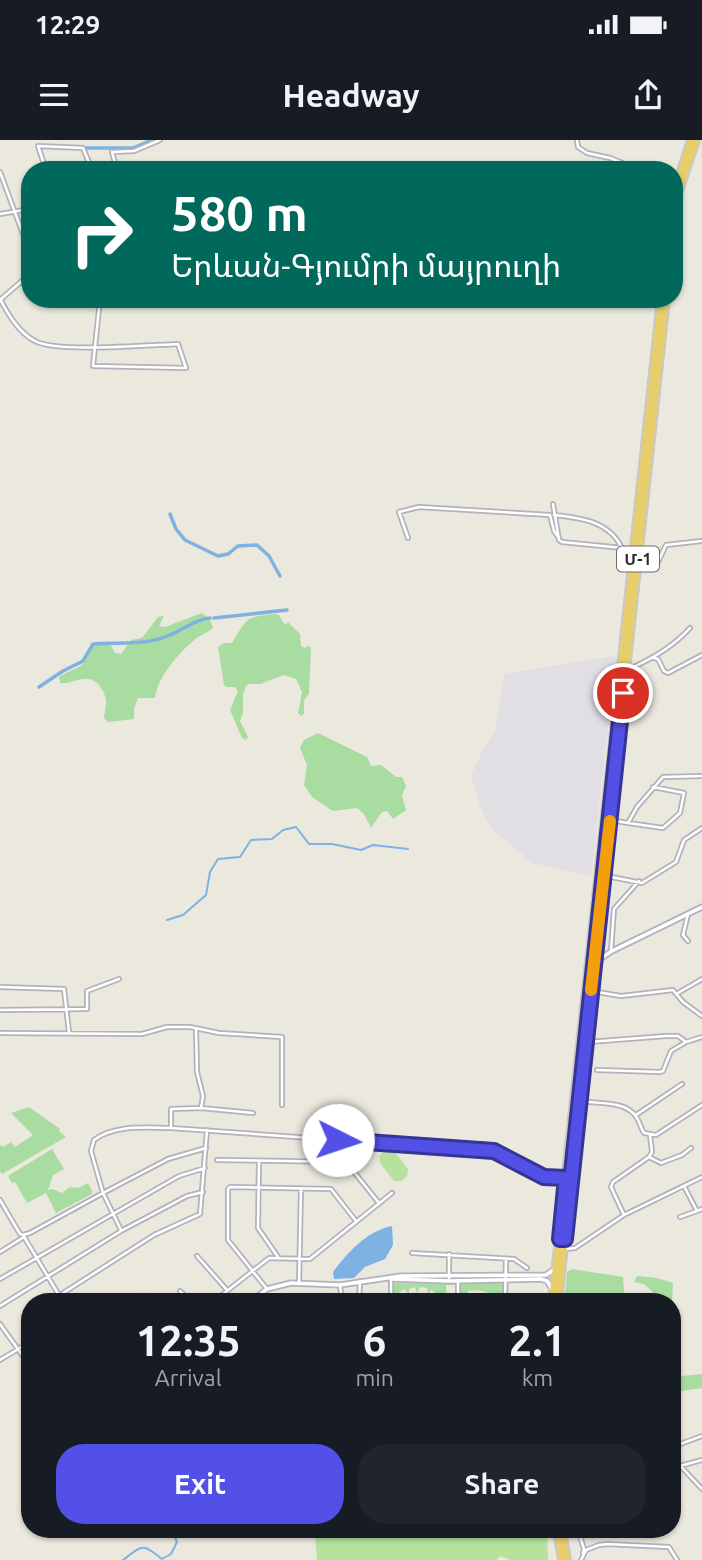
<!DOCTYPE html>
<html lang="en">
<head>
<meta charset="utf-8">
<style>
  body { margin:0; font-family:Ubuntu,"Noto Sans Armenian",sans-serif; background:#20242c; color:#f1f3f6; height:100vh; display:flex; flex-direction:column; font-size:26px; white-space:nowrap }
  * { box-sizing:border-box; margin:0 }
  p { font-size:23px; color:#9ea1a6 }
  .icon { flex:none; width:38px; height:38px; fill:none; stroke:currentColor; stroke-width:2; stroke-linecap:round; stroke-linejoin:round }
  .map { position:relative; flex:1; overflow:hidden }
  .side { position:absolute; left:21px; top:1153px; width:660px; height:245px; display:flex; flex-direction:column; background:#171b24; border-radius:28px; box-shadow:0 2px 5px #0004 }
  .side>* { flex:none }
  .banner { position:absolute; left:21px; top:21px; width:662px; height:147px; border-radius:28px; box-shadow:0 2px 5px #0004; background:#00695c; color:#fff; overflow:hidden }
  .pin { position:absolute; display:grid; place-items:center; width:60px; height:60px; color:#fff; margin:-30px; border:4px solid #fff; border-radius:50%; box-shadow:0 2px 7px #0007 }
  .me { position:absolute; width:77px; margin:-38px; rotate:94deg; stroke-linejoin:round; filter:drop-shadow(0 0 5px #0008) }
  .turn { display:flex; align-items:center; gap:24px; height:147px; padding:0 35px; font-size:32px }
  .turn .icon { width:91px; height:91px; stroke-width:2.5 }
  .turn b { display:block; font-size:49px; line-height:60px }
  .eta { display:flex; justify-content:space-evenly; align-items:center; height:119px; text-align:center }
  .eta b { font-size:42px; font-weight:700; line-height:49px }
  .primary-button { display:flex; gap:14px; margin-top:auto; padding:14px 35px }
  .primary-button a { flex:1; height:80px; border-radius:28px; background:#5350e7; color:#fff; font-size:28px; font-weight:700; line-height:80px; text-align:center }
  .primary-button a+a { background:#20242c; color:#f1f3f6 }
  .status { display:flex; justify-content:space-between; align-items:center; height:49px; padding:0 35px; background:#171b24; direction:ltr }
  .status svg { height:19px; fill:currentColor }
  header { display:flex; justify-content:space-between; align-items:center; height:91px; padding:0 35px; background:#171b24; font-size:32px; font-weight:700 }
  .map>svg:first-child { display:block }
  .industrial { fill:#e1dee4 }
  .green { fill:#a9dca1 }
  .pitch { fill:#b7e29e }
  .water { fill:#7db2e2 }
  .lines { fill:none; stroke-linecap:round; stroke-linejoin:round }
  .stream { stroke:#7db2e2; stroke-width:2 }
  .canal { stroke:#7db2e2; stroke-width:3.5 }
  .minor-casing { stroke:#b2b2bd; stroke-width:6 }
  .tertiary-casing { stroke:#b2b2bd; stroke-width:7 }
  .trunk-casing { stroke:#c8c8c8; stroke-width:10 }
  .minor { stroke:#fff; stroke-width:2.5 }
  .tertiary { stroke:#fff; stroke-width:3.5 }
  .trunk { stroke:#e8ce6a; stroke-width:6 }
  .route-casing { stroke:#363496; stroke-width:18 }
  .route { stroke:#5350e7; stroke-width:12 }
  .slow { stroke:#f59e0b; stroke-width:12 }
  .labels { text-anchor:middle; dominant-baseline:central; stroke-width:7; stroke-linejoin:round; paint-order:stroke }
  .shield { fill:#fff; stroke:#6b6b6b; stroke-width:2 }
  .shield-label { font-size:16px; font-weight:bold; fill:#2b2b2b }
</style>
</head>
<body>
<div class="status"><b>12:29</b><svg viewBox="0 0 49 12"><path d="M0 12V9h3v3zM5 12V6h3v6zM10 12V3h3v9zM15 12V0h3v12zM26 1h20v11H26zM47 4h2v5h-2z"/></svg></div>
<header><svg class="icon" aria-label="menu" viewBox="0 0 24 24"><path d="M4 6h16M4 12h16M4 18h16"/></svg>Headway<svg class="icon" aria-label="share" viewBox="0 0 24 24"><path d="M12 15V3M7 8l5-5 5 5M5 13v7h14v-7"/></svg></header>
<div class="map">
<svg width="702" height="1420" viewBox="0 0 702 1420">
  <rect width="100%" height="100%" fill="#ebe8de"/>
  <path class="industrial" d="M 616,516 L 591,736 L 532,723 L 491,688 L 480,666 L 471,635 L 482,612 L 495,591 L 504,534 Z"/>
  <path class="green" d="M 202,473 L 210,479 L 213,488 C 208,492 203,494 198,497 C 181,510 157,537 155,558 L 138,558 L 134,569 L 134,579 L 108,582 L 104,578 C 104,573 107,566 106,560 C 104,549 96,537 83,539 C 74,540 69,544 60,543 L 59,537 C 65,532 73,531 80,526 C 95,517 84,500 109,502 L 115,513 L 121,514 L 131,500 L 142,498 L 158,477 L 164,476 L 159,486 L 165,487 Z
    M 275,474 L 279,475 L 285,485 L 288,482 L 300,494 L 301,506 L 305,508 L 309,506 L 311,508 L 309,553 L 304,561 L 304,574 L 301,576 L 298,573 L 302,552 L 296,539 L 284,535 L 260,544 L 249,544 L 246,546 L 243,555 L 243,573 L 240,581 L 248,597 L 246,600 L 242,598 L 230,570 L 238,551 L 235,547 L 227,547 L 224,545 L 218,507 L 224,503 L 232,503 C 248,478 244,477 275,474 Z
    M 318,593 L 367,617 L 371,626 L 381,625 L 396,637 L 402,637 L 406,646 L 402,655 L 406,670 L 393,679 L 387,671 L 382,672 L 371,688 L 364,674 L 357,668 L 333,671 L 312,657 L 304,645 L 307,625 L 300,608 L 304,600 Z
    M 29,967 L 60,989 L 59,991 L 66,997 L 2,1034 L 0,1031 L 0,1005 L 3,1007 L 11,1002 L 15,1007 L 33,995 L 11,973 Z
    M 52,1009 L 64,1029 L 53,1035 L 48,1050 L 53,1049 L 62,1053 L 70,1047 L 78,1048 L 88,1043 L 92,1051 L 92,1054 L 56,1073 L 46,1053 L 27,1063 L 15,1042 L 12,1043 L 8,1036 Z
    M 572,1129 L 623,1137 L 625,1162 L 564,1162 L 567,1132 Z
    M 637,1136 L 657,1138 L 673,1143 L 672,1162 L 657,1162 L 656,1155 L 644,1144 L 634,1142 Z
    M 499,1142 L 504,1146 L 504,1162 C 493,1154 483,1148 468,1151 L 468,1162 L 459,1162 L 460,1144 Z
    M 395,1143 L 455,1144 L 456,1145 L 446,1145 L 447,1162 L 432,1162 L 437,1154 L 431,1150 L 428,1155 L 427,1148 L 420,1147 L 417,1153 L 415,1147 L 409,1149 L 409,1154 L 404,1149 L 397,1154 L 403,1161 L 392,1160 L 392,1145 Z
    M 702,1234 L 702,1248 L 673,1252 L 677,1291 L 672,1293 L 672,1237 Z"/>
  <path class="pitch" d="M 386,1009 L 394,1011 L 408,1029 L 407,1036 L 402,1041 L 394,1041 L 380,1023 L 379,1016 Z
    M 325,1390 L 547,1390 L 548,1420 L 510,1420 L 500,1416 L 497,1420 L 317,1420 L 315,1398 Z"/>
  <path class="water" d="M 392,1086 L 393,1105 L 385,1119 L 365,1127 L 354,1138 L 334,1139 L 333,1132 C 348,1112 367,1091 392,1086 Z"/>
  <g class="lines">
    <path class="stream" d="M 167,780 L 183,775 L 206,755 L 210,732 L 218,719 L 240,717 L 251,700 L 272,699 L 283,690 L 296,687 L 309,704 L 332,704 L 361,710 L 373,705 L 408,709
      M 123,1420 C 143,1405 142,1403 162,1419 L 171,1414 L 177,1402 L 172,1390"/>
    <path class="canal" d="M 86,8 L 133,8 L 152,0
      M 170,374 L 176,389 L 185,400 L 218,416 L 228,414 L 238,406 L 257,405 L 269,416 L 280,436
      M 214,478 L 287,470
      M 39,547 L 63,531 L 83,521 L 93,504 C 119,502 145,506 170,495 C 183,490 195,479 210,478"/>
    <g class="minor-casing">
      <path id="minor" d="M 577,0 L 578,7 L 587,13 L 610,18 L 640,30
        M 46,30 L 38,6 L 83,8 L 92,30
        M 117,30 L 112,12 L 134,11 L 160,0
        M 0,32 L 30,113
        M 0,74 L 30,69
        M 0,159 C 8,174 19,193 35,201 C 56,213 149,205 178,204 L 186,228 L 93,226 L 100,159
        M 59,159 L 91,164 L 161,159
        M 0,160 L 30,134
        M 553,364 L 559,400 L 562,402 L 633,409
        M 554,375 C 581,378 609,381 622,408
        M 408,398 L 399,372 L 419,367 L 550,375 L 554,391 L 559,398
        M 641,421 L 658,422 L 666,405 L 702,401
        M 654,518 L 658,519 L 664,531 L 668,533 L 702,515
        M 629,529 C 652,519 673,507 690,488
        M 610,680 L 628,683 L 637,667 L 663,637 L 702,636
        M 628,683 L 663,688 L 680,673 L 684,653 L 653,647
        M 606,736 L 642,743 L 676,722 L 684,700 L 702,688
        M 688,801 L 683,795 L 688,774
        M 611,811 L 614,769 L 639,741
        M 0,847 L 64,849 L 69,892
        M 591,851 L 621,856 L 673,850 L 683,862 L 702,876
        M 678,853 L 702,839
        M 0,870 L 87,869 L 87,851 L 119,839
        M 196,889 L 197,932 L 203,956 L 201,968
        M 0,893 L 142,894 L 167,887 L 190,887 L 219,893 L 282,897 L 282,965
        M 589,902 L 666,896 L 678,896 L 686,902 L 702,897
        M 597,930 L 660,932 L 663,931 L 671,911 L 686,902
        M 582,961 C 597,964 621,961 633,973 C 639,978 640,987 644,993 L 656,995 L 702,965
        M 636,975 L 682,944
        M 171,988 L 171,969 L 201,968 L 253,973
        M 649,1017 L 652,1012 L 650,995
        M 217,1020 L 346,1022 L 379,1063
        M 259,1021 L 258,1088 L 278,1117
        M 685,1048 L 697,1071 L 702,1069
        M 0,1060 L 20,1094 L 23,1095 L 30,1093 L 103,1053 L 91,1011 L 94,1000 C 115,984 146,988 171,988 L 494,1011 L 504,1014 L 538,1034 L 564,1038
        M 624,1075 L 611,1047 L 613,1042 L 649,1017 L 661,1023 L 682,1015 L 691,1008
        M 680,1077 L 697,1071
        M 121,1090 L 103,1053 L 168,1019 L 206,1008
        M 23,1095 L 63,1162
        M 564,1109 L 575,1108 L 624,1075 L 702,1037
        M 0,1112 L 24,1097
        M 412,1113 L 514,1119 L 527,1128
        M 449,1114 L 449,1138
        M 197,1116 L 227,1150
        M 391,1137 L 391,1162
        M 0,1139 L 179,1036 L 205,1028
        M 458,1141 L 458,1162
        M 299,1144 L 301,1049
        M 340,1145 L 342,1162
        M 267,1149 L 228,1100 L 228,1049 L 230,1047 L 331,1049 L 356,1081
        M 180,1151 L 192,1162
        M 60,1155 L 154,1095 L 200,1074 L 207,990
        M 144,1156 L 149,1162
        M 213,1162 L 269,1118 L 310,1119 L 392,1053
        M 359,1162 L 360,1141
        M 404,1162 L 421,1158 L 429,1162
        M 505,1162 L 506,1119
        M 0,1166 L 121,1091 L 187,1056 L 203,1052
        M 0,1184 L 30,1226
        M 0,1220 L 30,1202
        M 672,1307 L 702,1296
        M 672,1317 L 702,1349
        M 680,1326 L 702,1320
        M 578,1390 L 584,1409 L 583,1413
        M 581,1420 L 586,1410 L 599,1405 L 607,1404 L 669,1407 L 677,1420"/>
    </g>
    <g class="tertiary-casing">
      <path id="tertiary" d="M 595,822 L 612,811 L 702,767
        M 393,1139 L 449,1141 L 541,1139 L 547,1141 L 552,1149
        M 250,1162 L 267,1149 L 291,1143 L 340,1145 L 401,1136 L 546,1135 L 555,1129"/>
    </g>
    <g class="trunk-casing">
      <path id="trunk" d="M 674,53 L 691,0
        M 674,88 L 678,54 L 696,0
        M 552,1162 L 661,159
        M 558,1162 L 666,159
        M 557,1390 L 562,1420
        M 562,1390 L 567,1420"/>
    </g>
    <use href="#minor" class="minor"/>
    <use href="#tertiary" class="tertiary"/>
    <use href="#trunk" class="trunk"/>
  </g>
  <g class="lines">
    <g class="route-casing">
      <path id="route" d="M 338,1000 L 494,1011 L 544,1037 L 566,1038 L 560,1099 L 565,1099 L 623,553"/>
    </g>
    <use href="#route" class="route"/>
    <path class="slow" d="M 591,850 L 610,681"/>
  </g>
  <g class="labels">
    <rect class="shield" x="617" y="406.5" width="42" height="25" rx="5"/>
    <g class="shield-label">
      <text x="638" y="419">Մ-1</text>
    </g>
  </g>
</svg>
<div class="pin" style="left:623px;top:553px;background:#d93025"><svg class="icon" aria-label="arrive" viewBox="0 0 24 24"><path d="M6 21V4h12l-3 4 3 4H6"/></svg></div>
<svg class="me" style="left:338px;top:1000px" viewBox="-20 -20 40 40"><circle r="19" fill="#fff"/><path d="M0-13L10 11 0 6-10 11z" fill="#5350e7"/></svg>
<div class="banner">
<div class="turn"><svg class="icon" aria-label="right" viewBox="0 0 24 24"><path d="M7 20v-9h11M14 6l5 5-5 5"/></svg><div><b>580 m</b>Երևան-Գյումրի մայրուղի</div></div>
</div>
<section class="side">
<div class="eta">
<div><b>12:35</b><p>Arrival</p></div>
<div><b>6</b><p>min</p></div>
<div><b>2.1</b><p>km</p></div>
</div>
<div class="primary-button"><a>Exit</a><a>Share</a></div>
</section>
</div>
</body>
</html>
